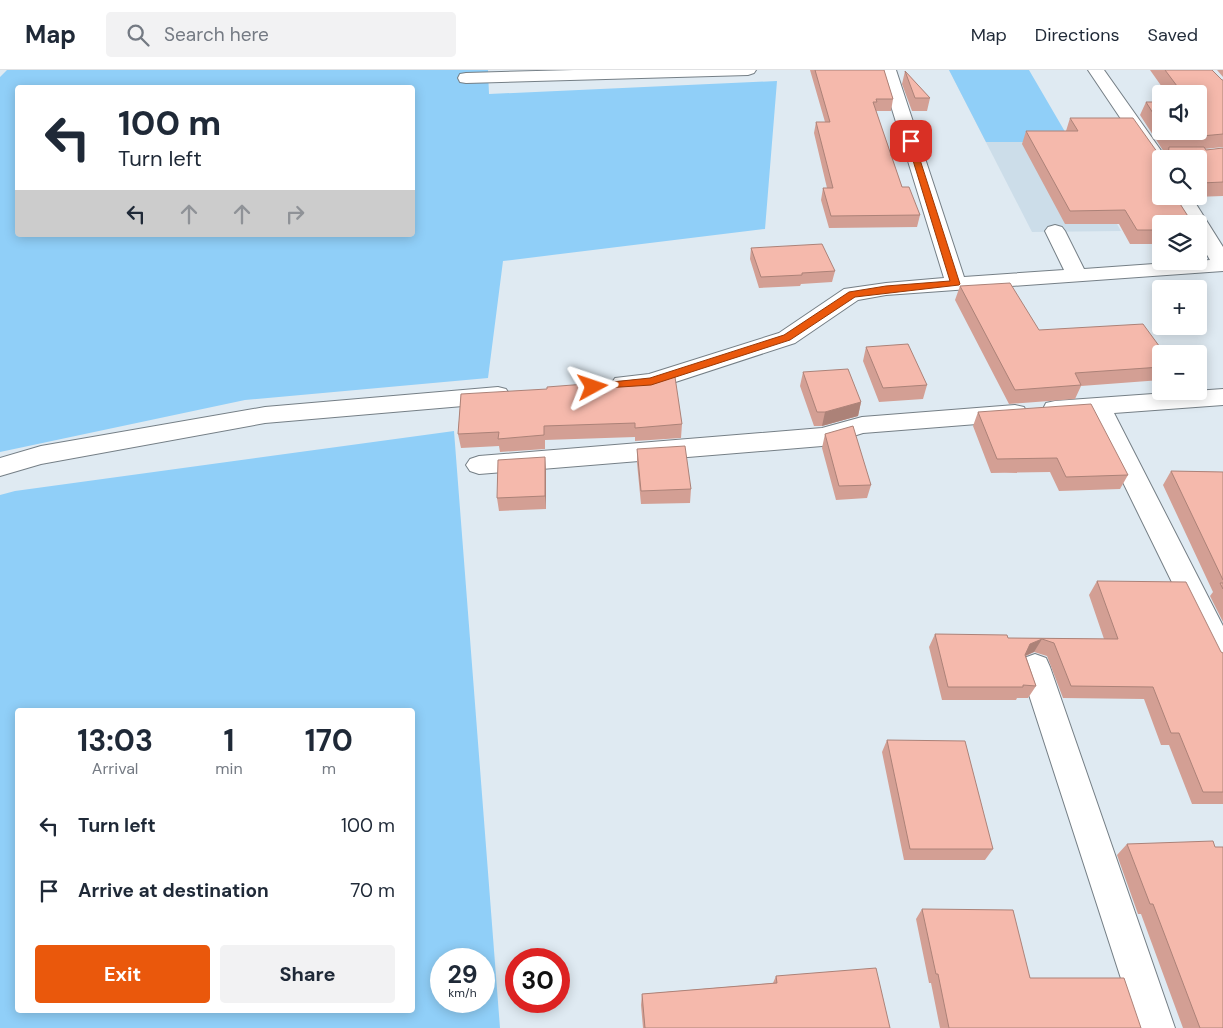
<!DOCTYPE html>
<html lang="en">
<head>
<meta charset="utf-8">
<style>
  body { margin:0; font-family:"DM Sans",sans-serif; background:#f2f2f3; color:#1f2937; height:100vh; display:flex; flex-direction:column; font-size:19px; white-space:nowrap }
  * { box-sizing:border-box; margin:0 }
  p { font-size:16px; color:#747a83 }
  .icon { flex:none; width:28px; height:28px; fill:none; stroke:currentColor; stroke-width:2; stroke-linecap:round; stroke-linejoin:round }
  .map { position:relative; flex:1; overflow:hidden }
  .panel { position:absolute; left:15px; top:638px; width:400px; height:305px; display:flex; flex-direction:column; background:#fff; border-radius:5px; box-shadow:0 2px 12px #0003 }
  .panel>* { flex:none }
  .guide { position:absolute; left:15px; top:15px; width:400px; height:152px; border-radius:5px; box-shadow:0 2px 12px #0003; background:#fff; color:#1f2937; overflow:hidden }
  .buttons { position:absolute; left:1152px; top:15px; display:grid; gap:10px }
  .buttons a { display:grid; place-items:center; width:55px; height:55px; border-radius:5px; background:#fff; box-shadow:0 2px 12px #0003; font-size:25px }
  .speed { position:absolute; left:430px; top:878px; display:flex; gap:10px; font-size:25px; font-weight:700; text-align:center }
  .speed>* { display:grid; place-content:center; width:65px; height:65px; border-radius:50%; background:#fff; box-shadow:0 2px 12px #0003; line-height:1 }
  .speed small { font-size:12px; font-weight:400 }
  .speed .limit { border:8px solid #d22; background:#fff; color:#111 }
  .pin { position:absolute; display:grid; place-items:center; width:42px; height:42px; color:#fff; margin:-21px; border-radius:10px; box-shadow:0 2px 8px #0006 }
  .me { position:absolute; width:55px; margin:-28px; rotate:85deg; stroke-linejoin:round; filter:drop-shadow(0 0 4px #0008) }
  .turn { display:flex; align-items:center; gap:18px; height:105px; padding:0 20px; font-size:22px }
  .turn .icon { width:65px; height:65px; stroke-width:2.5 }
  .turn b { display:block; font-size:35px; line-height:42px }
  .lanes { display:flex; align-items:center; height:48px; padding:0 20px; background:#0003; justify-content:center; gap:25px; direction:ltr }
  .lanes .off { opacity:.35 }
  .eta { display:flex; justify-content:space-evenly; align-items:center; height:85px; text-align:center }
  .eta b { font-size:30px; font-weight:700; line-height:35px }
  .cta { display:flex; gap:10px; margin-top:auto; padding:10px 20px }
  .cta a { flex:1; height:58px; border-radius:5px; background:#ea580c; color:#fff; font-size:20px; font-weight:700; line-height:58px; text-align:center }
  .cta a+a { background:#f2f2f3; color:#1f2937 }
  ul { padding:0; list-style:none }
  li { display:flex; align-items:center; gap:15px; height:65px; padding:0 20px }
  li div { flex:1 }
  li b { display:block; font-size:19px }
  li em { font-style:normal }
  header { display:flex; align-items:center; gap:30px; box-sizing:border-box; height:70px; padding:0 25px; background:#fff; border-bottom:1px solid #e0e1e3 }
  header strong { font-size:24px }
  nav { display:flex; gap:28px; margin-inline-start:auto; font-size:18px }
  .search { width:350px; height:45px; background:#f2f2f3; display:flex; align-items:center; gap:12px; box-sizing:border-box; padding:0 18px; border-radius:5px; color:#747a83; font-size:19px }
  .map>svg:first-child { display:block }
  .built { fill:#ccdde9 }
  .green { fill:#90cff8; fill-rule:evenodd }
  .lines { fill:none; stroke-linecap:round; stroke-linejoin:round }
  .minor-casing { stroke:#757f86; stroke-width:2 }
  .minor { fill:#fff; fill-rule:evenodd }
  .wall { fill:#d39f94 }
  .shaded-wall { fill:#ac8278 }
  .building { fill:#f5b9ac; stroke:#ac8278 }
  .route { fill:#ea580c; stroke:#983908 }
</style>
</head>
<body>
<header>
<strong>Map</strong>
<div class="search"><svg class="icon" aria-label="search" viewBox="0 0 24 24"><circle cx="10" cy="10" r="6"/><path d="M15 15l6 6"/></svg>Search here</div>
<nav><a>Map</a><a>Directions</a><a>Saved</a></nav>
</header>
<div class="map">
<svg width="1223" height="958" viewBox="0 0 1223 958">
  <rect width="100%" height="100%" fill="#dfeaf2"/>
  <path class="built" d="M 949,0 L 1071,72 L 1121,161 L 1032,162 Z"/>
  <path class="green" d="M 7,0 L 488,0 L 489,24 L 777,11 L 765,159 L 503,191 L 488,308 L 245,330 L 0,382 L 0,7 ZM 18,18 L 412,18 L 412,165 L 18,165 Z
    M 949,0 L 1029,0 L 1071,72 L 986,72 Z
    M 454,361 L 500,958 L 0,958 L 0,425 L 15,421 ZM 18,640 L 412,640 L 412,940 L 18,940 ZM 441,889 L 484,889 L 484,931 L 441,931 Z"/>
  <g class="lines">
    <g class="minor-casing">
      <path id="minor" d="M 574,0 L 756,0 L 754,3 L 748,5 L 466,13 L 460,12 L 458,8 L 460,4 L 466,3 Z
        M 880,0 L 896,0 L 964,207 L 1064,200 L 1045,161 L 1048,157 L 1055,155 L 1062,157 L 1065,161 L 1084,199 L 1210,190 L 1199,171 L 1199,154 L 1188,154 L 1172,126 L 1191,126 L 1223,177 L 1223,201 L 886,225 L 858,230 L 795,273 L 651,320 L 623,322 L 615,320 L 611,314 L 615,308 L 649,304 L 779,263 L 844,219 L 886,213 L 944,208 Z
        M 1088,0 L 1104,0 L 1167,89 L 1161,89 L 1161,99 L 1154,98 Z
        M 498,317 L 506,319 L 510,325 L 506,331 L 498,333 L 265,353 L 41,394 L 0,406 L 0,388 L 41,376 L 265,337 Z
        M 1223,319 L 1223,335 L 1114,343 L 1223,556 L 1223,598 L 1212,594 L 1090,345 L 1055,347 L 1046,345 L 1043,339 L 1046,333 L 1055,331 Z
        M 1015,335 L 1024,337 L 1027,343 L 1024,349 L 1015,351 L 863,363 L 822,376 L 479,404 L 470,401 L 466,395 L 470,389 L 479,386 L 822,358 L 862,347 Z
        M 1035,584 L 1046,588 L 1050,597 L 1175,958 L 1137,958 L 1020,597 L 1024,588 Z"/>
    </g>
    <use href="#minor" class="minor"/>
  </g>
  <path class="wall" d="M 810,0 L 884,0 L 893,29 L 891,41 L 876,41 L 902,117 L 920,145 L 917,157 L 829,158 L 821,130 L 823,118 L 827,118 L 814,63 L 816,52 L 825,52 Z
    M 1150,0 L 1212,0 L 1222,10 L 1223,10 L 1223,77 L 1204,79 L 1206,80 L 1223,78 L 1223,126 L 1194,127 L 1193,126 L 1199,126 L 1199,89 L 1161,89 L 1161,174 L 1130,174 L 1119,154 L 1065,154 L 1022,74 L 1026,61 L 1066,61 L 1070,48 L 1160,86 L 1165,87 L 1167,82 L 1164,82 L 1140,45 L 1146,32 L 1161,32 L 1161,61 L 1199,61 L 1199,24 L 1167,24 Z
    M 1217,0 L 1223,0 L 1223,7 Z
    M 905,1 L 930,28 L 927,41 L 912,41 L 902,14 Z
    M 751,178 L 835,201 L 832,212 L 801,214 L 800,216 L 759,218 L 750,189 Z
    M 960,216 L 1039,260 L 1161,284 L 1161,310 L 1081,316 L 1075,329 L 1009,334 L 955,230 Z
    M 866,277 L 927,315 L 923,329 L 879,332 L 863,291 Z
    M 803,302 L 861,332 L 858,346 L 822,356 L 814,356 L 800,316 Z
    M 461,324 L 682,354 L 681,368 L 635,371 L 635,367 L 545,370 L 545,379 L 500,382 L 499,376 L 461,378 L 458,364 Z
    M 978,342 L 1128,405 L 1120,419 L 1059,421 L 1050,402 L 991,403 L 973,356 Z
    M 825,364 L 871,415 L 867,428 L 836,430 L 822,378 Z
    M 637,379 L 691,419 L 690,433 L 641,434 L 637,393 Z
    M 545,387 L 546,439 L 499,441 L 497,428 Z
    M 1171,401 L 1223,402 L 1223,552 L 1210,526 L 1213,522 L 1163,415 Z
    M 1097,511 L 1223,583 L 1223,734 L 1192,734 L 1169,675 L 1161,675 L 1144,629 L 1063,628 L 1047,586 L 1034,582 L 1026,586 L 1036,616 L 1028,628 L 1017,628 L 1016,630 L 942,630 L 929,577 L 935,564 L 1008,568 L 1104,569 L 1089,525 Z
    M 887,670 L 993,779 L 985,790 L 904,790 L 882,682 Z
    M 1127,774 L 1223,958 L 1183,958 L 1141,844 L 1138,844 L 1117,785 Z
    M 922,839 L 1030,908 L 1141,958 L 940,958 L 931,913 L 929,913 L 916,849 Z
    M 776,906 L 890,958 L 643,958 L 641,935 L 642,924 L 773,913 Z"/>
  <path class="shaded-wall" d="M 861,332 L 858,346 L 822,356 L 825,342 Z
    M 545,387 L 546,401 L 546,439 L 545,426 Z
    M 1042,569 L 1034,582 L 1022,587 L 1030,574 Z"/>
  <path class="building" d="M 815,0 L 884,0 L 893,29 L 876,29 L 877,32 L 873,32 L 902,117 L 909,117 L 920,145 L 831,146 L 823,118 L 833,118 L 816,52 L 830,52 Z
    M 1165,0 L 1212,0 L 1222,10 L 1223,10 L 1223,64 L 1170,69 L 1165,61 L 1199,61 L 1199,24 L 1183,24 Z
    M 905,1 L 930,28 L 915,28 Z
    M 1146,32 L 1161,32 L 1161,56 Z
    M 1070,48 L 1133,48 L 1160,86 L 1168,87 L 1169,77 L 1204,77 L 1206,80 L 1223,78 L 1223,112 L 1201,113 L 1199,112 L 1199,89 L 1161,89 L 1161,126 L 1175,126 L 1193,154 L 1161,154 L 1161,160 L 1137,160 L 1125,140 L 1070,141 L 1026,61 L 1078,61 Z
    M 822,174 L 835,201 L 802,203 L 802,205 L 761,207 L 751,178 Z
    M 1010,213 L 1039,260 L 1143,254 L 1165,284 L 1161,284 L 1161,297 L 1075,303 L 1081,315 L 1015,320 L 960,216 Z
    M 908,274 L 927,315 L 883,318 L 866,277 Z
    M 848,299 L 861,332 L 825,342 L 817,342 L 803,302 Z
    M 675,307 L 682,354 L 635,358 L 635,353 L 544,356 L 544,365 L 498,369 L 499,362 L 458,364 L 461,324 L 547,319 L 547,317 Z
    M 1091,334 L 1128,405 L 1066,407 L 1057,388 L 997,389 L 978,342 Z
    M 853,356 L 871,415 L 839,416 L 825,364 Z
    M 685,376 L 691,419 L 641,421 L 637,379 Z
    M 545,387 L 545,426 L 497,428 L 498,390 Z
    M 1171,401 L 1223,402 L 1223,510 Z
    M 1097,511 L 1186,512 L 1221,582 L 1223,583 L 1223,722 L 1203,722 L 1179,663 L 1171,663 L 1153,617 L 1071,616 L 1054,573 L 1042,569 L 1030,574 L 1025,585 L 1036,616 L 1023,615 L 1023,617 L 948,617 L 935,564 L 1007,565 L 1008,568 L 1118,569 Z
    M 1220,513 L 1223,513 L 1223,519 Z
    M 887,670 L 965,671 L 993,779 L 910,779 Z
    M 1213,771 L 1215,777 L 1223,777 L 1223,958 L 1200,958 L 1153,834 L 1150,834 L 1127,774 Z
    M 922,839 L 1013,840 L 1030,908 L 1124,908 L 1141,958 L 949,958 L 938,904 L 936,904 Z
    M 876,898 L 890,958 L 645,958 L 642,924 L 777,913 L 776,906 Z"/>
  <path class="route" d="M 911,69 L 914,71 L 960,214 L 959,215 L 855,227 L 790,270 L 651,315 L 590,319 L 590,314 L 593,314 L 650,308 L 784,265 L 849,222 L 886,216 L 950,211 L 907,71 Z"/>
</svg>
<div class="buttons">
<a><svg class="icon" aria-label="sound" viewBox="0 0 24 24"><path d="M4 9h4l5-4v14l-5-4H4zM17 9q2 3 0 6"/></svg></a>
<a><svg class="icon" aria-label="search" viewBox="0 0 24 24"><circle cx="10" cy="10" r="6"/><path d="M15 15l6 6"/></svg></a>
<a><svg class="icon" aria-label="layers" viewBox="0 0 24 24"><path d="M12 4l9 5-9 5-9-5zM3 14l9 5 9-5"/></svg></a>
<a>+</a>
<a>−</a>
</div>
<div class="speed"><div>29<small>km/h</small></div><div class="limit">30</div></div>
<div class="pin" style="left:911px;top:71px;background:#d93025"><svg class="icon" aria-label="arrive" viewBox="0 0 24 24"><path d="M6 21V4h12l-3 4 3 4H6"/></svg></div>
<svg class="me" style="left:593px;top:317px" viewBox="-20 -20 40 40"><path d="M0-17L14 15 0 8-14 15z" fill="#ea580c" stroke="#fff" stroke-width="4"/></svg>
<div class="guide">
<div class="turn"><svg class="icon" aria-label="left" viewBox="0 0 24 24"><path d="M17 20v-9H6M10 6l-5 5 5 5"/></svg><div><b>100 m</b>Turn left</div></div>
<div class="lanes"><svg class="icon" aria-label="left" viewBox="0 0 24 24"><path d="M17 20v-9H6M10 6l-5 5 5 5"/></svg><svg class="icon off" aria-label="ahead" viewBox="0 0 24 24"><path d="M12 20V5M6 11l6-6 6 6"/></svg><svg class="icon off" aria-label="ahead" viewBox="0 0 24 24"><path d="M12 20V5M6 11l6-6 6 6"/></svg><svg class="icon off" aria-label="right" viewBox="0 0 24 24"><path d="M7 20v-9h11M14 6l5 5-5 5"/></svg></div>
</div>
<section class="panel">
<div class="eta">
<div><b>13:03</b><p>Arrival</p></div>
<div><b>1</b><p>min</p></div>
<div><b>170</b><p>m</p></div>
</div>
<ul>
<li><svg class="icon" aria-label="left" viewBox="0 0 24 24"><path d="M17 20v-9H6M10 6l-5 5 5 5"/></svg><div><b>Turn left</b></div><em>100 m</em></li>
<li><svg class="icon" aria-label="arrive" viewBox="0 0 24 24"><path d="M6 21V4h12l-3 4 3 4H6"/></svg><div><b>Arrive at destination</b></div><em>70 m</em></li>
</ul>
<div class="cta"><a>Exit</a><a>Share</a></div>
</section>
</div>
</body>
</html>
